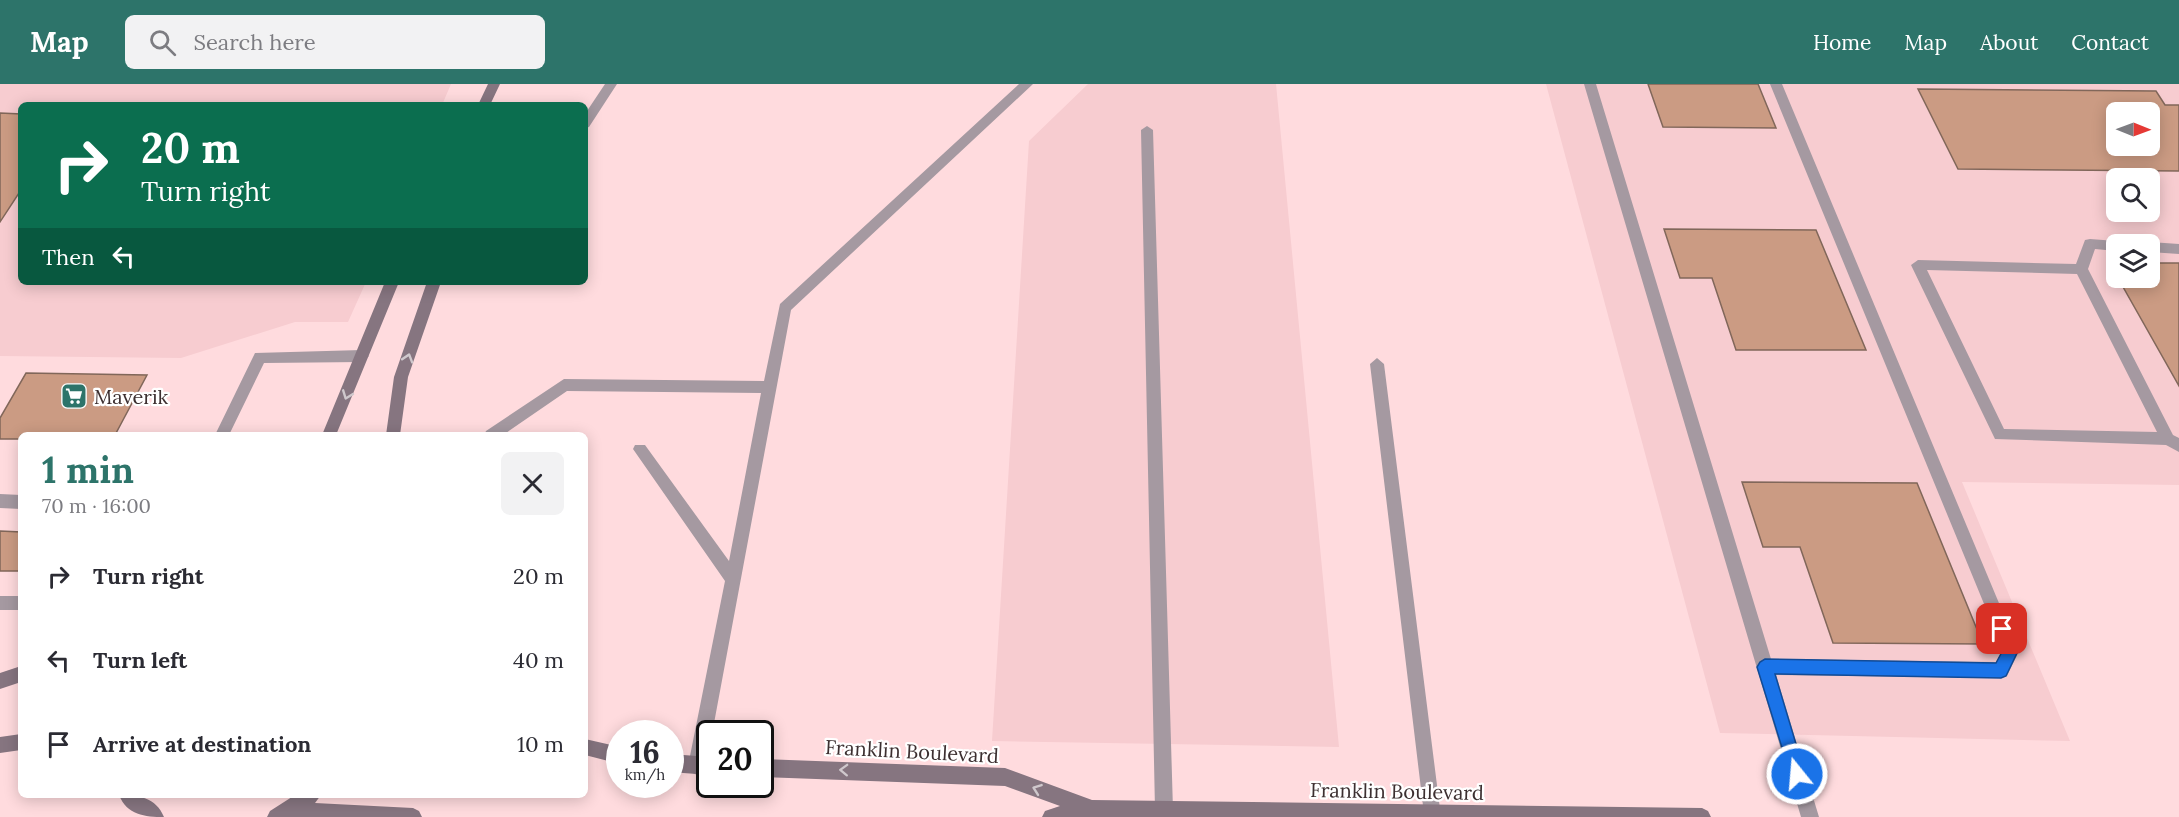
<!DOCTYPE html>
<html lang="en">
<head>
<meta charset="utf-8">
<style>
  body { margin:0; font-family:Lora,serif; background:#f2f2f3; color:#2b2b33; height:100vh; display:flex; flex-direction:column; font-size:22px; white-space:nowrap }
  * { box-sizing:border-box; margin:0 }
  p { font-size:20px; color:#7c7c81 }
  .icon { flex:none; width:33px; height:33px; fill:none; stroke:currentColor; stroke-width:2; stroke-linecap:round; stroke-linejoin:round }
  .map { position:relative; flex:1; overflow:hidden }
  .sheet { position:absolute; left:18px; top:348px; width:570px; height:366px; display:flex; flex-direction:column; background:#fff; border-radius:9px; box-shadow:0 3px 15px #0003 }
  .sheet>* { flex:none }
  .guide { position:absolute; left:18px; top:18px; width:570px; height:183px; border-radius:9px; box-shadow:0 3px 15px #0003; background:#0b6e4f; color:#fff; overflow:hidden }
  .needle { width:39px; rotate:91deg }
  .fabs { position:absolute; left:2106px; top:18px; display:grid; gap:12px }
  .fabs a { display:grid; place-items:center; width:54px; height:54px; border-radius:9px; background:#fff; box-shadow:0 3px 15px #0003; font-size:30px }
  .speed { position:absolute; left:606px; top:636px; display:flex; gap:12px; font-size:30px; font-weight:700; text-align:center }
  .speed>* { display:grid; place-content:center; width:78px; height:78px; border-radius:50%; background:#fff; box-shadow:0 3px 15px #0003; line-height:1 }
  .speed small { font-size:15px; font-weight:400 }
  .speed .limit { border:3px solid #111; border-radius:9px; background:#fff; color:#111 }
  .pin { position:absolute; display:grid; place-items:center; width:51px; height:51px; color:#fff; margin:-26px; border-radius:12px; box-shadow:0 3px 9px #0006 }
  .me { position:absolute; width:66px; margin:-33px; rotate:343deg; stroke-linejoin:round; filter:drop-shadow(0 0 4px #0008) }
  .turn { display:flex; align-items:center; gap:21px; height:126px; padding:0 24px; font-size:27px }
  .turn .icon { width:78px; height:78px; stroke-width:2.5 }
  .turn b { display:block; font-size:42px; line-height:51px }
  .then { display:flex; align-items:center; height:57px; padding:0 24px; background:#0003; gap:12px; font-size:22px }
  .round { display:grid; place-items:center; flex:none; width:63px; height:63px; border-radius:9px; background:#f2f2f3 }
  .head { display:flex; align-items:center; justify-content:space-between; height:102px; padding:0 24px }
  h1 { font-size:36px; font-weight:700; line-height:45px; color:#2d746a }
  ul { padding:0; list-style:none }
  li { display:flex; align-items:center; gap:18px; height:84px; padding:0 24px }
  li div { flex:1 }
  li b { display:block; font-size:22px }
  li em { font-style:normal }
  header { display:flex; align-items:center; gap:36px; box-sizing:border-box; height:84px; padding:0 30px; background:#2d746a; color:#fff }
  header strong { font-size:28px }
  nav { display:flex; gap:33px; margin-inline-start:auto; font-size:21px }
  .search { width:420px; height:54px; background:#f2f2f3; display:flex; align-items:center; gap:15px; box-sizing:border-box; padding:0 21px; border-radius:9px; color:#7c7c81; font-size:22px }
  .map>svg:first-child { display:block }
  .built { fill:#f7ccd0; fill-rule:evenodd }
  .building { fill:#cb9b83; stroke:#81675a; stroke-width:1.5; fill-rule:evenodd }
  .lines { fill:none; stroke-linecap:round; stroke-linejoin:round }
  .lane { fill:#a599a1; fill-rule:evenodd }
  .secondary { fill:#867580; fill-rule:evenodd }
  .oneway { stroke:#cfc8cc }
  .route { fill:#1a73e8; stroke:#114b97; stroke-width:1.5 }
  .labels { text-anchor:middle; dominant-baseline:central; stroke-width:4.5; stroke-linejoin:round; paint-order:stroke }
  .poi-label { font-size:20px; fill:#3c2f30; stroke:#fff; text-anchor:start }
  .street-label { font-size:20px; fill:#3c2f30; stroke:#fff }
</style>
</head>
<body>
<header>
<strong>Map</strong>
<div class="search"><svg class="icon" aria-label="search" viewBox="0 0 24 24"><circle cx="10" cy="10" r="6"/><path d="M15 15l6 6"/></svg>Search here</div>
<nav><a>Home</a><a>Map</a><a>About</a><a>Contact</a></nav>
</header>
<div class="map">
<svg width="2179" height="733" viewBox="0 0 2179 733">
  <rect width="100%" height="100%" fill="#ffdbde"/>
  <path class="built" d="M 0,0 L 451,0 L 442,21 L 21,21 L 21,198 L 366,198 L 348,238 L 295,238 L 181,274 L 0,272 Z
    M 1088,0 L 1276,0 L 1339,663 L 992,657 L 1029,57 Z
    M 1546,0 L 2179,0 L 2179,401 L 1962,398 L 2070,657 L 1720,649 ZM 2116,28 L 2150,28 L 2150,62 L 2116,62 ZM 2116,94 L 2150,94 L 2150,128 L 2116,128 ZM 2116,160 L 2150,160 L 2150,194 L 2116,194 Z"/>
  <path class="building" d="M 1648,0 L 1758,0 L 1776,44 L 1663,43 Z
    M 1918,5 L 2156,7 L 2165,21 L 2179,21 L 2179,87 L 1958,85 ZM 2116,28 L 2150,28 L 2150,62 L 2116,62 Z
    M 0,29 L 21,30 L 21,106 L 0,138 Z
    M 1664,145 L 1816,146 L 1866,266 L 1736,266 L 1712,194 L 1680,194 Z
    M 2150,179 L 2179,179 L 2179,302 L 2118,194 L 2150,194 Z
    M 26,289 L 147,291 L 115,351 L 21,351 L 21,355 L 0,355 L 0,334 Z
    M 1742,398 L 1917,399 L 1983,560 L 1833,559 L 1800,463 L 1763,463 Z
    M 0,447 L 21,448 L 21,487 L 0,487 Z"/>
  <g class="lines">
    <path class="lane" d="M 605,0 L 617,0 L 589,43 L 585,44 L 585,30 Z
      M 1019,0 L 1033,0 L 791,226 L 712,650 L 710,650 L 710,662 L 703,688 L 697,691 L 691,688 L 688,682 L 725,497 L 633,365 L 635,361 L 645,361 L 729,477 L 761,309 L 567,307 L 503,351 L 484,351 L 486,347 L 564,295 L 764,297 L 780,220 Z
      M 1584,0 L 1596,0 L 1771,575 L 1996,578 L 2003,566 L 1770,0 L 1782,0 L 2019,567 L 2007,592 L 2001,594 L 1776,591 L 1819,733 L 1801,733 Z
      M 1147,42 L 1153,46 L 1173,726 L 1169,733 L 1158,732 L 1155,726 L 1141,46 Z
      M 2090,155 L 2116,157 L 2122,160 L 2116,160 L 2116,167 L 2095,165 L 2088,185 L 2173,351 L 2179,354 L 2179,368 L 2166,361 L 1995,355 L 1911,181 L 1918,176 L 2076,180 L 2085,156 ZM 1927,186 L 2077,190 L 2157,348 L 2004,345 Z
      M 2150,158 L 2179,160 L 2179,170 L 2150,168 L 2150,160 L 2145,160 Z
      M 362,266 L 369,272 L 362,278 L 264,279 L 229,351 L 215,351 L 255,269 Z
      M 1377,274 L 1384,280 L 1441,733 L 1425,733 L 1424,730 L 1370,280 Z
      M 0,410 L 21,411 L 21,425 L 0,424 Z
      M 0,512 L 21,512 L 21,526 L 0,526 Z"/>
    <path class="secondary" d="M 488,0 L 500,0 L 490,21 L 478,21 Z
      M 385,198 L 399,198 L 336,351 L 322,351 Z
      M 427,198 L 441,198 L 408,293 L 400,351 L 386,351 L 394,293 Z
      M 21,582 L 21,598 L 0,605 L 0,589 Z
      M 21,650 L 21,666 L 0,669 L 0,653 Z
      M 585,655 L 620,663 L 620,680 L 585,671 Z
      M 670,670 L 710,673 L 710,691 L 670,688 Z
      M 760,675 L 1005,684 L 1092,716 L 1702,724 L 1708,727 L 1711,733 L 1042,733 L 1045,727 L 1060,722 L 1005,702 L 760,693 Z
      M 119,711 C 138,711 156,713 164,733 C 145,733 127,731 119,711 Z
      M 295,711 L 321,711 L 315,719 L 413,724 L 419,727 L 422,733 L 267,733 L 270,727 Z"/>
  </g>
  <defs><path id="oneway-chevron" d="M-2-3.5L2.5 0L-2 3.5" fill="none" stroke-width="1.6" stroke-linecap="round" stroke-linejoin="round" transform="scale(1.5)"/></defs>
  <g class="oneway">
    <use href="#oneway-chevron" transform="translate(408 274) rotate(-73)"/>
    <use href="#oneway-chevron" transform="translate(347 311) rotate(111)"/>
    <use href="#oneway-chevron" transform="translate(844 686) rotate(-178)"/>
    <use href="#oneway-chevron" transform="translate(1037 705) rotate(-160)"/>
  </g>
  <path class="route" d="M 2002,538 L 2007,540 L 2018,567 L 2006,592 L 2001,594 L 1775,590 L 1805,690 L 1803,696 L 1797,698 L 1792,696 L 1757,583 L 1760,578 L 1765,575 L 1996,579 L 2003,566 L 1994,545 Z"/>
  <defs>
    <g id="supermarket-square" transform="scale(1.35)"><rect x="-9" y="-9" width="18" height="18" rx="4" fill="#2d746a" stroke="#fff"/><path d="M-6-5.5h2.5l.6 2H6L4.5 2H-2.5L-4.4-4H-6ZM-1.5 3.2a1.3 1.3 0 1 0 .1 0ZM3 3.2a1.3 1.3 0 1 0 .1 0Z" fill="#fff"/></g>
  </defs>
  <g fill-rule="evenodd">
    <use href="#supermarket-square" x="74" y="312"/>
  </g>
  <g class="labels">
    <g class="poi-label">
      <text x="94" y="312">Maverik</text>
    </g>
    <g class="street-label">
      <text transform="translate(912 667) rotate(3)">Franklin Boulevard</text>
      <text transform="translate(1397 707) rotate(1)">Franklin Boulevard</text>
    </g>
  </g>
</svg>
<div class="fabs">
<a><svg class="needle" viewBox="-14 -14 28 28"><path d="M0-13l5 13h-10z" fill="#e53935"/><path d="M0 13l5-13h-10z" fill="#7c7c81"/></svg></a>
<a><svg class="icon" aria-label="search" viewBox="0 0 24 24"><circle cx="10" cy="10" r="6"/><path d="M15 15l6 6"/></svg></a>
<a><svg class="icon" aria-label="layers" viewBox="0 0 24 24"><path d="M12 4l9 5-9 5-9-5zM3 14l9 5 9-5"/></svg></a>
</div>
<div class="speed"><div>16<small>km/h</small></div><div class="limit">20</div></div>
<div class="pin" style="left:2002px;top:545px;background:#d93025"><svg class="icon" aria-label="arrive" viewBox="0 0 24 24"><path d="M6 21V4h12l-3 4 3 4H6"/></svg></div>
<svg class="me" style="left:1797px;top:690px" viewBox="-20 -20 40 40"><circle r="17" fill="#1a73e8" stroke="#fff" stroke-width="3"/><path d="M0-11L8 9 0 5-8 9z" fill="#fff"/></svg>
<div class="guide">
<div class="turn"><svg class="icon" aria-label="right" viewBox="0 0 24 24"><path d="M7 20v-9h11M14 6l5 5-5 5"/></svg><div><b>20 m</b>Turn right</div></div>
<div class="then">Then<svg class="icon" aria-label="left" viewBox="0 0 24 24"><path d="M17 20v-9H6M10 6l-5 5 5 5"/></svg></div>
</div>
<section class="sheet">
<div class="head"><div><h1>1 min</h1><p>70 m · 16:00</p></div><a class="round"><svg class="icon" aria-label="close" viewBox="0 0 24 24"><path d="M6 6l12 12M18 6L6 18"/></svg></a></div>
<ul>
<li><svg class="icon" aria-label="right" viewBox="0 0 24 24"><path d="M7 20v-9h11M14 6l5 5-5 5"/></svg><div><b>Turn right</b></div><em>20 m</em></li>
<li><svg class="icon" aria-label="left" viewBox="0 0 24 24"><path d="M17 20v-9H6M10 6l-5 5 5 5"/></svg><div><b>Turn left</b></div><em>40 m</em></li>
<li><svg class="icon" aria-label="arrive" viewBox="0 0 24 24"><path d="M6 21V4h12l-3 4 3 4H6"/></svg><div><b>Arrive at destination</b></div><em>10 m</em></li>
</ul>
</section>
</div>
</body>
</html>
